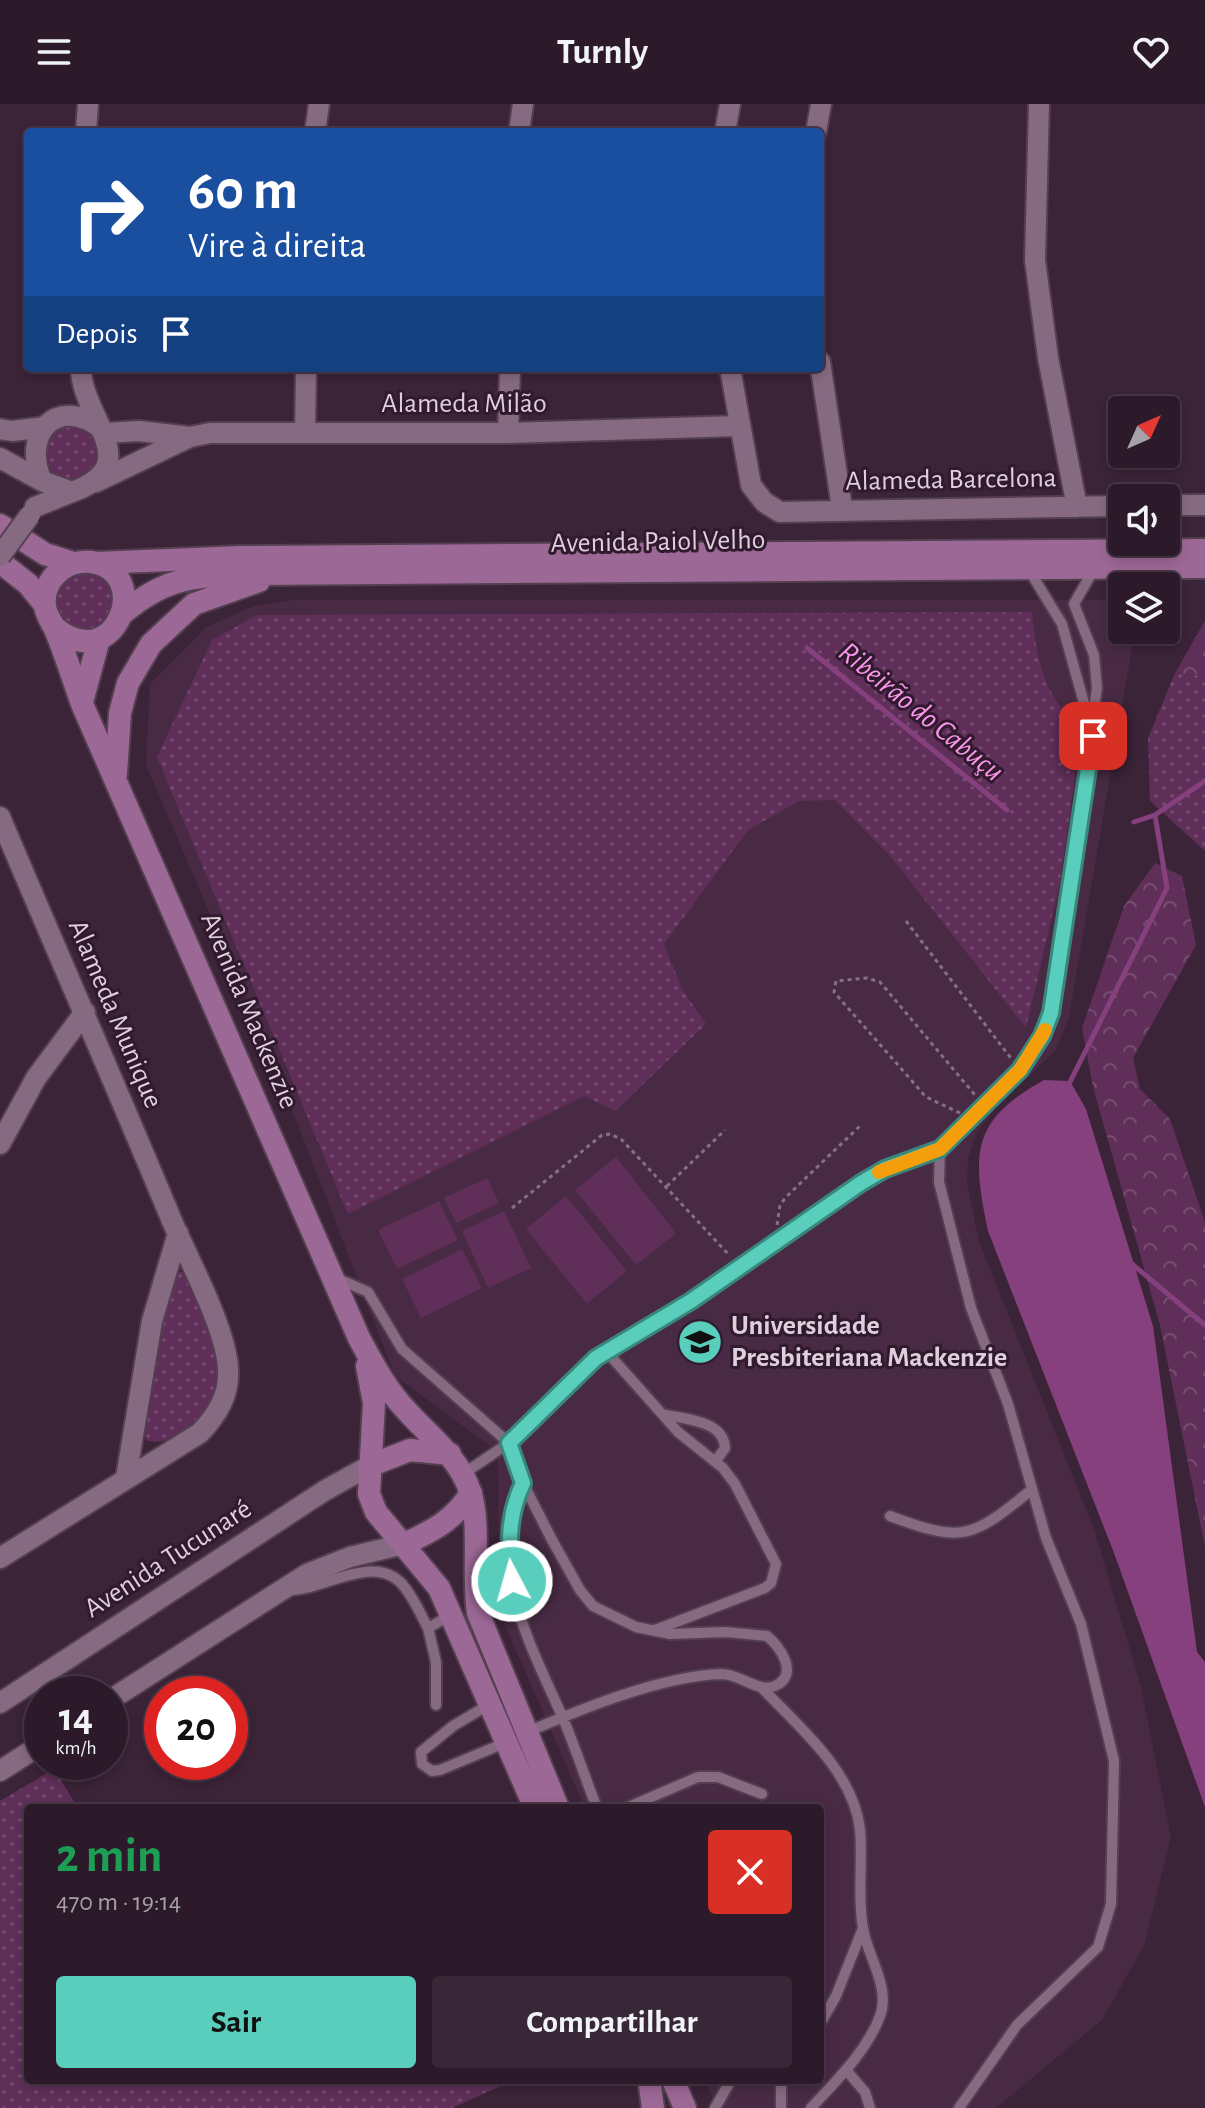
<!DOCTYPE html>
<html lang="pt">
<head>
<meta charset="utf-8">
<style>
  body { margin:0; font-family:"Alegreya Sans",sans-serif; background:#382736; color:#f1f3f6; height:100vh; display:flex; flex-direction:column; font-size:30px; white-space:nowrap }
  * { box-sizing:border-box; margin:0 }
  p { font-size:26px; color:#a6a1a8 }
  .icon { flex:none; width:44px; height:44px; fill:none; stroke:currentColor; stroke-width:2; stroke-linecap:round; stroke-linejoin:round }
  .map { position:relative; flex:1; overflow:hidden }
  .side { position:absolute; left:24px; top:1700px; width:800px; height:280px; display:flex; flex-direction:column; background:#2c1a2a; border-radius:8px; box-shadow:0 4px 12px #0003,0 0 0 2px #483847 }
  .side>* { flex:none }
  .guide { position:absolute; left:24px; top:24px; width:800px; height:244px; border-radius:8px; box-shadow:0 4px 12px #0003,0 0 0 2px #483847; background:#1a4fa0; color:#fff; overflow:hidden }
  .needle { width:52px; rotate:45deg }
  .controls { position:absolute; left:1108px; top:292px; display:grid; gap:16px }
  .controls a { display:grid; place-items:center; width:72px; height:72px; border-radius:8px; background:#2c1a2a; box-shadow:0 4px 12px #0003,0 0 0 2px #483847; font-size:40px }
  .speed { position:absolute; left:24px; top:1572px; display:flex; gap:16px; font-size:40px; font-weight:700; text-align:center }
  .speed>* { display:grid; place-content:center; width:104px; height:104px; border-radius:50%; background:#2c1a2a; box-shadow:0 4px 12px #0003,0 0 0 2px #483847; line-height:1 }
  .speed small { font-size:20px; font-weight:400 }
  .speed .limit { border:12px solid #d22; background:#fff; color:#111 }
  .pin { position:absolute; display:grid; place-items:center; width:68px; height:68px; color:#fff; margin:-34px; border-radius:16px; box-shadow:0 4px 12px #0006 }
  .me { position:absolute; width:88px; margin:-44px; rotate:354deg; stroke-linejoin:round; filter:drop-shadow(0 0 6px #0008) }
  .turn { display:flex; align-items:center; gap:28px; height:168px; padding:0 32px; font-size:36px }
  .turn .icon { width:104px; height:104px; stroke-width:2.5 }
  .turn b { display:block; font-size:56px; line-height:68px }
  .then { display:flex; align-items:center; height:76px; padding:0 32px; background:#0003; gap:16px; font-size:30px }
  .round { display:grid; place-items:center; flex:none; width:84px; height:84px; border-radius:8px; background:#382736 }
  .summary { display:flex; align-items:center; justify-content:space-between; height:136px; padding:0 32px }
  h1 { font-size:48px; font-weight:700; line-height:60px; color:#1e9e55 }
  .primary-button { display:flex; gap:16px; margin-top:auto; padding:16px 32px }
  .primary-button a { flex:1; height:92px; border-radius:8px; background:#5acebd; color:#111; font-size:32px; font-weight:700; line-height:92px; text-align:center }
  .primary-button a+a { background:#382736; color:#f1f3f6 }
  header { display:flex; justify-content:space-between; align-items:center; height:104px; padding:0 32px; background:#2c1a2a; font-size:36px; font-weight:700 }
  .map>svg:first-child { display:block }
  .built { fill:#482a44 }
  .grass { fill:url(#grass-dots) }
  .forest { fill:url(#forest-crowns) }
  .pitch { fill:#5f2f59 }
  .water { fill:#87407e }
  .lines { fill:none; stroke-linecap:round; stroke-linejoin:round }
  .stream { stroke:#87407e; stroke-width:5 }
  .service-casing { stroke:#533f50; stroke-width:14 }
  .minor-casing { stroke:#533f50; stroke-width:24 }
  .secondary-casing { stroke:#533f50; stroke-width:26 }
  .path { stroke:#867183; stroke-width:3; stroke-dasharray:4 4; stroke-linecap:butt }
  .service { stroke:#866a81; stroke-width:10 }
  .minor { stroke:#866a81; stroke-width:20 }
  .secondary { stroke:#9c6895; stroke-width:22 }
  .minor-bridge-casing { stroke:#533f50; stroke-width:24; stroke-linecap:butt }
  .minor-bridge { stroke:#866a81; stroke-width:20 }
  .route-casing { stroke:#3a867b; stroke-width:20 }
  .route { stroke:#5acebd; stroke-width:14 }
  .slow { stroke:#f59e0b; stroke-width:14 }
  .labels { text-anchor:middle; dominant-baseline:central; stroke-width:6; stroke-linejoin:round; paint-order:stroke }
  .street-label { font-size:28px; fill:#dfcfdc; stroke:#311a2e }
  .poi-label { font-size:28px; font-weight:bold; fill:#dfcfdc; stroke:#311a2e; text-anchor:start }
  .water-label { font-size:30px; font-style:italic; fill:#f996ea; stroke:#311a2e }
</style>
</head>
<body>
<header><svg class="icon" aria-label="menu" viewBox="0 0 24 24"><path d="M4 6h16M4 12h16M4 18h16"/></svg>Turnly<svg class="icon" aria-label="heart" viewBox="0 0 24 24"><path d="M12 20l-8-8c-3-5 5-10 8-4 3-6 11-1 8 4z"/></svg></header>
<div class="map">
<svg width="1205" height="2004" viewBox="0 0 1205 2004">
  <defs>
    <pattern id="grass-dots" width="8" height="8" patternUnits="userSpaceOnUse" patternTransform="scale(2)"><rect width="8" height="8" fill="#5f2f59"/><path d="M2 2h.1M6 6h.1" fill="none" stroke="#764c70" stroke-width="1.8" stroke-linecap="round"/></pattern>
    <pattern id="forest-crowns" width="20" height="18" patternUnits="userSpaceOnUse" patternTransform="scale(2)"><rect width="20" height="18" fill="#5f2f59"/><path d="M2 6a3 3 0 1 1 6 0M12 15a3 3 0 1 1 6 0" fill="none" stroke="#764c70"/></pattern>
  </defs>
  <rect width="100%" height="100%" fill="#3b2338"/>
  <path class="built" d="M 292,496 L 1122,496 L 1122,526 L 1135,526 L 1069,913 L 1056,946 L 991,1009 L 977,1028 L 968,1054 L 967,1080 L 979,1137 L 1094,1425 L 1141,1582 L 1171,1733 L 1144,1842 L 1102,1916 L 996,2004 L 717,2004 L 705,1976 L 820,1976 L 820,1704 L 585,1704 L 499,1508 L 498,1348 L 395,1272 L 276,964 L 146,661 L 150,580 L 206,523 L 254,502 Z"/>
  <path class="grass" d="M43 348a28 28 0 1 1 56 0a28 28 0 1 1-56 0Z
    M 85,463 L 114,480 L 116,510 L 93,529 L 64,522 L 52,502 L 56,480 Z
    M 1032,508 C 1038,565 1043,585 1081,629 L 1060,778 L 1026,924 L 891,753 L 835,696 L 799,697 L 748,726 L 664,840 L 682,885 L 706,920 L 615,1007 L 584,992 L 348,1110 L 157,653 L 212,536 L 257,511 Z
    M 1175,569 L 1205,572 L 1205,747 L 1150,697 L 1148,634 Z
    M 180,1168 L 187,1168 L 223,1263 L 211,1309 C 191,1321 170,1344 146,1336 C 142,1281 160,1226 174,1173 Z
    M 54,1665 L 78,1704 L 28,1704 L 28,1976 L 514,1976 L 452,2004 L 0,2004 L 0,1697 Z"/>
  <path class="forest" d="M 1205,517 L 1205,572 L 1175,569 Z
    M 1155,759 L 1182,772 L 1196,841 L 1133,954 L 1140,985 L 1170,1015 L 1205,1118 L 1205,1443 L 1160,1221 L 1093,983 L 1082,924 L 1124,802 Z"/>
  <path class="pitch" d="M 616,1053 L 676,1129 L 636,1161 L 575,1086 Z
    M 487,1074 L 499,1099 L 456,1119 L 444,1094 Z
    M 566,1092 L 627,1167 L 587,1200 L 526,1125 Z
    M 439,1097 L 458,1136 L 397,1165 L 378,1126 Z
    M 504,1107 L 531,1164 L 488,1184 L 462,1127 Z
    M 462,1145 L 482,1184 L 421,1214 L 402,1175 Z"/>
  <path class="water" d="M 1044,976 L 1070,977 L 1086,1005 L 1153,1222 L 1197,1548 L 1205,1558 L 1205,1703 L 1114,1449 L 988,1127 C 972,1050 970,1017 1044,976 Z"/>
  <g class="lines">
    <path class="stream" d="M 807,544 L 1007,706
      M 1134,718 L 1155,711 L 1205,677
      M 1067,984 L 1167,784 L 1155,711
      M 1132,1160 L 1205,1221"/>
    <g class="service-casing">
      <path id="service" d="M 1029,466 L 1062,520 L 1091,624
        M 940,1045 L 939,1078 L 971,1204 L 1008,1300 L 1046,1434 L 1081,1520 L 1114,1657 L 1111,1800 L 1098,1843 L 1017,1921 L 959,2004
        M 334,1173 L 368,1188 L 402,1245 L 509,1339 L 523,1379 L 552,1436 L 580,1486 L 593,1502 L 636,1523 L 670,1530 L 726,1528 L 767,1532 C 780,1542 800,1571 775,1582 C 758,1589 740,1570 722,1570 C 661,1572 584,1604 527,1628
        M 606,1247 L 678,1328 L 723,1364 L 735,1380 L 776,1460 L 771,1479 L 765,1484 L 655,1526
        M 662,1310 C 683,1315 724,1316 725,1344 L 715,1358
        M 463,1370 L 509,1339 L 577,1270 L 606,1247 L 691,1197 L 813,1109 L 885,1065 L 940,1045 L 1020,966 L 1042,932 L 1051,909 L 1097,584 L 1094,551 L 1074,500 L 1094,465
        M 523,1379 C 485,1459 529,1538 562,1612 C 575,1642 585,1674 597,1704
        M 890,1412 C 962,1439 971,1435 1030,1387
        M 290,1486 C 326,1486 378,1445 406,1485 C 415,1497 421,1511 428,1524
        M 761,1583 C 799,1623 854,1668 860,1726 C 863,1758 857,1792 863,1824 C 867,1852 891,1883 880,1912 C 867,1947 836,1977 811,2004
        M 490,1600 L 453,1622 L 421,1648 L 422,1660 L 432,1667 L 440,1666 L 507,1638
        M 436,1601 L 436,1558 L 428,1524 L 451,1511
        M 626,1704 L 698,1673 L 718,1673 L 762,1690
        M 820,1920 L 836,1892 L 863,1824
        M 846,1966 L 865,1988 L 870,2004
        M 715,2004 L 731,1976
        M 781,2004 L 781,1976"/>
    </g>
    <g class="minor-casing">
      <path id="minor" d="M 1039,0 L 1035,156 L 1048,254 L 1077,403
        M 86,28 L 88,0
        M 315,28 L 319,0
        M 519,28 L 523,0
        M 725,28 L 730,0
        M 816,28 L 821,0
        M 820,258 L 842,404
        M 81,264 C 81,314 148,361 72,388 L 42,377 C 21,330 57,290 102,325
        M 730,264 L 751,381 L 764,398 L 780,408 L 1122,402
        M 0,325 L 12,327 L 45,323
        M 305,328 L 306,264
        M 105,329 L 139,327 L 190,333
        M 508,329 L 510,264
        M 0,354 L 42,377
        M 96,378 L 190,333 L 210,329 L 508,329 L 738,322
        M 1166,401 L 1205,401
        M 35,403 L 72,388
        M 0,713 C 57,848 116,982 172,1117 C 189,1156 226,1225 228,1264 C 230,1291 217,1311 200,1329 L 0,1454
        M 0,1040 L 36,974 L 85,908
        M 126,1374 L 152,1217 L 178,1129
        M 110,1596 L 307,1470 L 350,1453 L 404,1440
        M 0,1599 L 324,1387 L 369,1362
        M 0,1667 L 42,1640"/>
    </g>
    <g class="secondary-casing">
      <path id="secondary" d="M 0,421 L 45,450 L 73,459
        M 0,458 L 28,480 L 45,501
        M 96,459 L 241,453 L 1205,446
        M 123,509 C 164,475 188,473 240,470 L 1205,463
        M 54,523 C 116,575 155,467 91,458 C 65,455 42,476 45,502 C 46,511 51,517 55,525 C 65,549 73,575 82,600 L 359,1234 C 373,1260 386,1285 406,1306 C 429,1332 458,1352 470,1387 C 481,1421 472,1470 478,1509 L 558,1704
        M 82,598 L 99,535
        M 116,670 L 120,609 L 128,579 L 151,540 L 194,500 L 259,477
        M 367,1262 L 374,1299 L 369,1390 L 376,1408 L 439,1484 L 535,1704
        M 369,1362 L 410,1346 L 450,1350
        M 404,1440 C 433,1427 454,1416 471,1389
        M 649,1976 L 653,2004
        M 673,1976 L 685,2004"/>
    </g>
    <path class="path" d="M 906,817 L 1013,957
      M 960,1009 L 926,993 L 834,888 L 836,877 L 867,874 L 880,878 L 975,991
      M 667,1082 L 725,1026
      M 512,1104 L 602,1031 L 611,1030 L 622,1036 L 730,1152
      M 777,1121 L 780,1101 L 786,1093 L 862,1020"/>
    <use href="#service" class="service"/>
    <use href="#minor" class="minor"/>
    <use href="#secondary" class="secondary"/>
    <g class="minor-bridge-casing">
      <path id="minor-bridge" d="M 0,452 L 30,411"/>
    </g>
    <use href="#minor-bridge" class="minor-bridge"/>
  </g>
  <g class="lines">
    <g class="route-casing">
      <path id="route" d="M 512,1477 C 509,1440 507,1413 523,1379 L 509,1339 L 596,1254 L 691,1197 L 861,1079 L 885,1065 L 940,1045 L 1020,966 L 1042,932 L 1051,909 L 1093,632"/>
    </g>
    <use href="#route" class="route"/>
    <path class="slow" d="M 879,1068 L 940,1045 L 1020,966 L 1045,926"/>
  </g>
  <defs>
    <g id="university-disc" transform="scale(2.3)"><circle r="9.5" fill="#5acebd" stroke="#311a2e"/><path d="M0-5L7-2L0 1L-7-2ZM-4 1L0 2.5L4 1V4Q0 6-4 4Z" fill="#111"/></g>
  </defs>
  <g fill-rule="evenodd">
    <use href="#university-disc" x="700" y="1238"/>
  </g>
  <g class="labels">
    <g class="street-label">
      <text x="464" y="300">Alameda Milão</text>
      <text transform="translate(951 376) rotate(-1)">Alameda Barcelona</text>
      <text transform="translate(658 438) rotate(-1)">Avenida Paiol Velho</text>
      <text transform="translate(249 907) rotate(67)">Avenida Mackenzie</text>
      <text transform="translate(115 910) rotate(67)">Alameda Munique</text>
      <text transform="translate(168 1455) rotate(-33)">Avenida Tucunaré</text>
    </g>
    <g class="poi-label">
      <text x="731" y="1222">Universidade<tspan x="731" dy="32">Presbiteriana Mackenzie</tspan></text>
    </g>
    <g class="water-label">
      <text transform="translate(921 608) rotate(39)">Ribeirão do Cabuçu</text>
    </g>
  </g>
</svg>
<div class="controls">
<a><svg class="needle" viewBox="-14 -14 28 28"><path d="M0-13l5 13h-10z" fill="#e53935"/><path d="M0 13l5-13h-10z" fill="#a6a1a8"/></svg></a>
<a><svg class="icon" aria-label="sound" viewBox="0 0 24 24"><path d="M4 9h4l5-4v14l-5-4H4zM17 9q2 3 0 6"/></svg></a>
<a><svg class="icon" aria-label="layers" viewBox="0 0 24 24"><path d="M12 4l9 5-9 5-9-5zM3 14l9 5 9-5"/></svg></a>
</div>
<div class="speed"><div>14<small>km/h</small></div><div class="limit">20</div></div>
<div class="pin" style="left:1093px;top:632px;background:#d93025"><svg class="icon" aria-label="arrive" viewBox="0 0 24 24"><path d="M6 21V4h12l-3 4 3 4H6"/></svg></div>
<svg class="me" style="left:512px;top:1477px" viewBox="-20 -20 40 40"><circle r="17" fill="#5acebd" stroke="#fff" stroke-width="3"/><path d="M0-11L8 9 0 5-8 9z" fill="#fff"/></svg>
<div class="guide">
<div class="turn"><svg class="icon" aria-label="right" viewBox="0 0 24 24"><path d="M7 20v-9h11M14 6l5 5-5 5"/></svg><div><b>60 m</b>Vire à direita</div></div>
<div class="then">Depois<svg class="icon" aria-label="arrive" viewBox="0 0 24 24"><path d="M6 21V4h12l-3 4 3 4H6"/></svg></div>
</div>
<section class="side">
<div class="summary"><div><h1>2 min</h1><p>470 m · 19:14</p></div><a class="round" style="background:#d93025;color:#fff"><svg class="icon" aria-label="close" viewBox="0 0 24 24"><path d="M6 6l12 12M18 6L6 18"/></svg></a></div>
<div class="primary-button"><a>Sair</a><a>Compartilhar</a></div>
</section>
</div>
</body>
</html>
